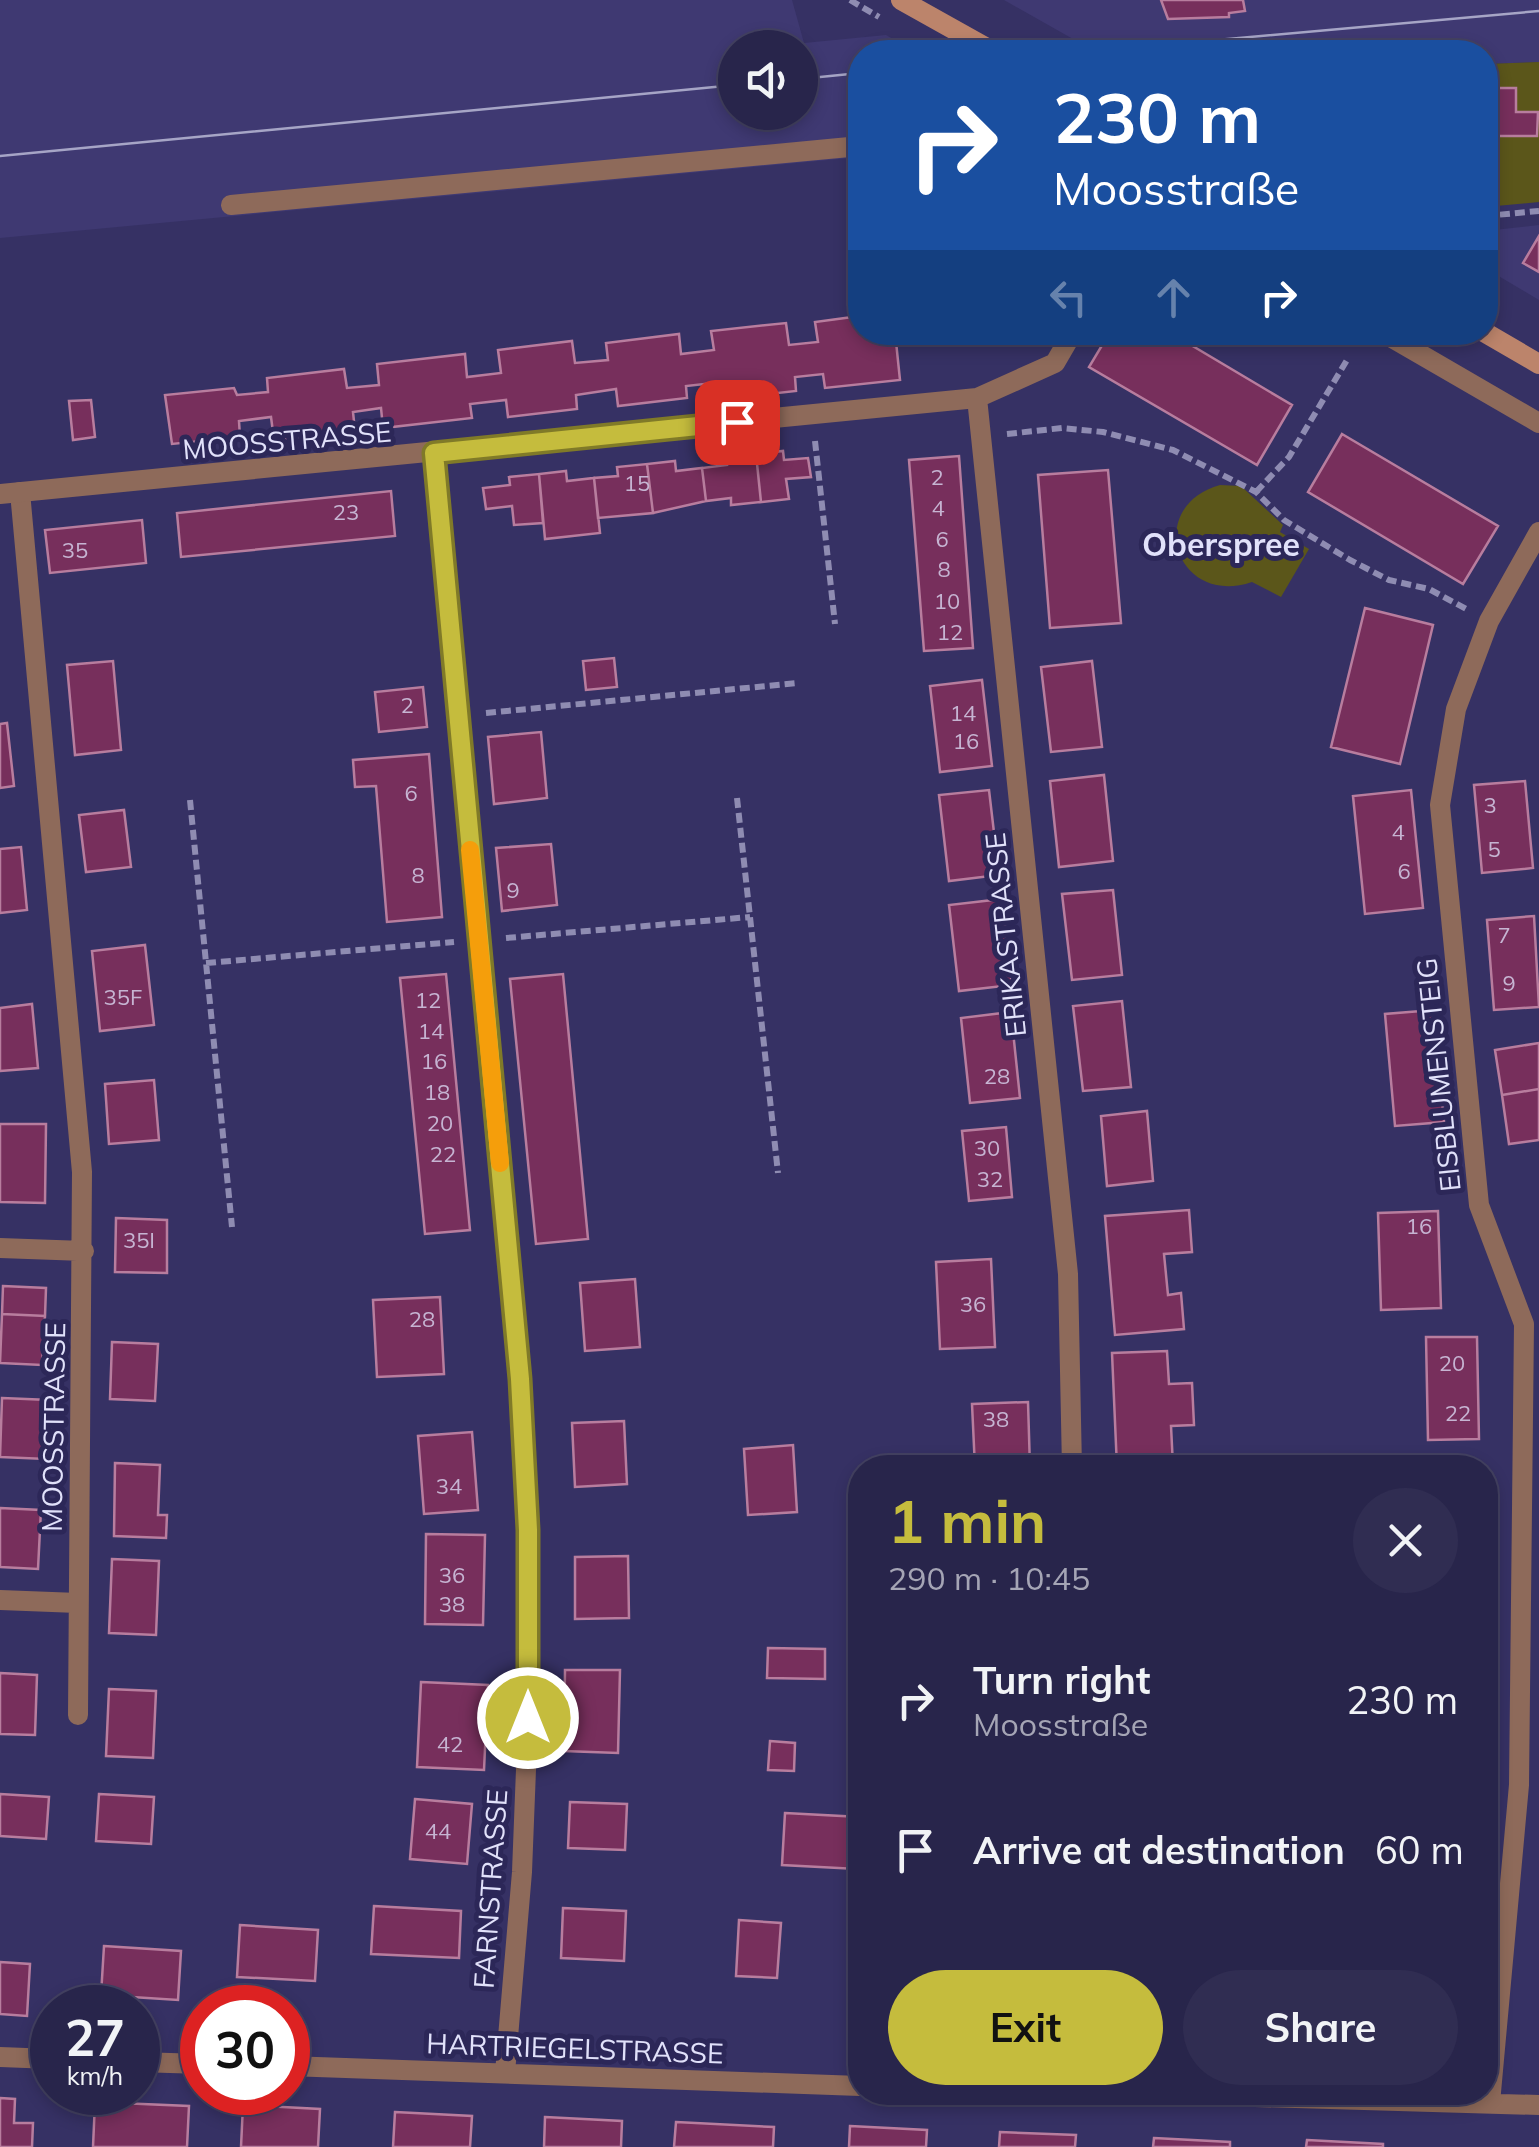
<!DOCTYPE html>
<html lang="en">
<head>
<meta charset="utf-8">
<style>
  body { margin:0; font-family:Mulish,sans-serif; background:#302d52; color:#f1f3f6; height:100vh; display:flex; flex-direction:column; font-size:38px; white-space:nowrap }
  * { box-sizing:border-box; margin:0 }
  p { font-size:32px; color:#a5a5b5 }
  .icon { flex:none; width:55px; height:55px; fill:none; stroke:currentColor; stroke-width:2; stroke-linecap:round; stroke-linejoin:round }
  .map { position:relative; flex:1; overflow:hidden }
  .sheet { position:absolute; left:848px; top:1455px; width:650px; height:650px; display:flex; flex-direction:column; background:#28254b; border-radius:40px; box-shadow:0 5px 15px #0003,0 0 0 2px #444263 }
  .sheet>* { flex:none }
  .hud { position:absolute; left:848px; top:40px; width:650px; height:305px; border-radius:40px; box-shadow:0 5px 15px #0003,0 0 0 2px #444263; background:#1a4fa0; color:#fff; overflow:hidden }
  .controls { position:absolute; left:718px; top:30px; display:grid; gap:20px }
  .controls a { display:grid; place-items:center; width:100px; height:100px; border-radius:50%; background:#28254b; box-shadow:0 5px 15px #0003,0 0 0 2px #444263; font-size:50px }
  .speed { position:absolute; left:30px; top:1985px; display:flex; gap:20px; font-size:50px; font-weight:700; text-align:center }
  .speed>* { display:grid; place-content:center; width:130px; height:130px; border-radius:50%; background:#28254b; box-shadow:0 5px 15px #0003,0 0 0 2px #444263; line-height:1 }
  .speed small { font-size:25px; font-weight:400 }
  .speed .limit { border:15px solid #d22; background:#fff; color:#111 }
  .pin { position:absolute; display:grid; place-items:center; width:85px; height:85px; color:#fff; margin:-42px; border-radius:20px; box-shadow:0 5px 15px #0006 }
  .me { position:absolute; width:110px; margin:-55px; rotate:0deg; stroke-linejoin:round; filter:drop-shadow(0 0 8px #0008) }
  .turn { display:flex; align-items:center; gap:35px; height:210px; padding:0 40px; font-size:45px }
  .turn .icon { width:130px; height:130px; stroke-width:2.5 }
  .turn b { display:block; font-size:70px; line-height:85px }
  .lanes { display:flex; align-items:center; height:95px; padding:0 40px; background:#0003; justify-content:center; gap:50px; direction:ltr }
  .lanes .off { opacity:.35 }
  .round { display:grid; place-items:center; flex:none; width:105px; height:105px; border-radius:52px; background:#302d52 }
  .head { display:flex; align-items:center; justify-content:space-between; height:170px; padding:0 40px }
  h1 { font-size:60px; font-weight:700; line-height:75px; color:#c5bc3d }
  .primary-button { display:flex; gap:20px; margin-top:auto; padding:20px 40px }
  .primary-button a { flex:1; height:115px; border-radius:60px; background:#c5bc3d; color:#111; font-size:40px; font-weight:700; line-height:115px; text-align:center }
  .primary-button a+a { background:#302d52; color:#f1f3f6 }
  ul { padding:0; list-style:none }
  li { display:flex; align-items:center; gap:30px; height:150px; padding:0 40px }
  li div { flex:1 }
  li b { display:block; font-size:38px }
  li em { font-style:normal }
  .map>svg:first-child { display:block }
  .built { fill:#3f3972; fill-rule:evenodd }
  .green { fill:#5b561a }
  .building { fill:#772f5c; stroke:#b87d9e; stroke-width:2.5 }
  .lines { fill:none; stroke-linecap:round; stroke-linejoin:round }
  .path { stroke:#8f8cb2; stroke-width:6; stroke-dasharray:10 5; stroke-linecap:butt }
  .lane { stroke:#8e6a5a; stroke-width:20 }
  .street { stroke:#8e6a5a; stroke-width:20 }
  .secondary { stroke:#bc846b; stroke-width:20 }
  .tram { stroke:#a6a5c6; stroke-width:2.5 }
  .route-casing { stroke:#807a28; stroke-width:25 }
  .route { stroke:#c5bc3d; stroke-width:18 }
  .slow { stroke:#f59e0b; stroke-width:18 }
  .labels { text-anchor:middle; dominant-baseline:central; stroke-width:10; stroke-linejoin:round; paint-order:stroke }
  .number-label { font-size:22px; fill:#c6b4d2 }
  .street-label { font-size:28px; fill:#e1e1fa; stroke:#2c2758 }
  .quarter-label { font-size:32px; font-weight:bold; fill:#e1e1fa; stroke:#2c2758 }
</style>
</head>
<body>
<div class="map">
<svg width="1539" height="2147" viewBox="0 0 1539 2147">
  <rect width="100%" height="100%" fill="#363164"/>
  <path class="built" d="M 0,0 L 792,0 L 804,43 L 886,35 L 916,52 L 860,52 L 860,157 L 0,238 ZM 735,48 L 800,48 L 800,112 L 735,112 Z
    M 1004,0 L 1539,0 L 1539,62 L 1485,64 L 1485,52 L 1096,52 Z
    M 1539,225 L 1539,300 L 1485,268 L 1485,231 Z"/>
  <path class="green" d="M 1539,62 L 1539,202 L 1485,207 L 1485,64 Z
    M 1220,485 L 1241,486 L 1283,525 L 1280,532 L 1309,549 L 1281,597 L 1252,582 C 1175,608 1144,506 1220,485 Z"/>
  <path class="building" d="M 1161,0 L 1243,0 L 1245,11 L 1229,13 L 1229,17 L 1168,19 Z
    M 1494,88 L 1516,88 L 1516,112 L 1538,112 L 1537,136 L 1494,136 Z
    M 1539,236 L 1539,272 L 1523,263 Z
    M 860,316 L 860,332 L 895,332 L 900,380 L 825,388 L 823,374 L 795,377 L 796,391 L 725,399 L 723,382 L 686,386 L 687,398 L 618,406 L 616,389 L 576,395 L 577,409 L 508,417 L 506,400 L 470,404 L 472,418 L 383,428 L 381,408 L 353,412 L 355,431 L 274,440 L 271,417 L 239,421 L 240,437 L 172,444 L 165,395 L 234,388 L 237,395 L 268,392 L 267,378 L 344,369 L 347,388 L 379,385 L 377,364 L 465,354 L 467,377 L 501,373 L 498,350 L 572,341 L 575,363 L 608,360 L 606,343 L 679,334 L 681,354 L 714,350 L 711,331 L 786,323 L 789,345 L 818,342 L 815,322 Z
    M 1110,332 L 1169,332 L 1292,405 L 1257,465 L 1089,367 Z
    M 91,400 L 95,437 L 73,440 L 69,401 Z
    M 1342,434 L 1498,526 L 1463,584 L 1308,492 Z
    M 783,451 L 784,460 L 808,458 L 811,477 L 786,479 L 789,499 L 761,502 L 756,454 Z
    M 756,454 L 761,502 L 731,505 L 731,498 L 706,501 L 702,468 L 727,465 L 726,456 Z
    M 959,456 L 973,648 L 924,651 L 909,460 Z
    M 675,461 L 676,471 L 702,468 L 706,501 L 653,513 L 647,464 Z
    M 647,464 L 653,513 L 598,518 L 594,478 L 618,476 L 617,467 Z
    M 1108,470 L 1121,623 L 1050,628 L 1038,475 Z
    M 566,471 L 567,481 L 594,478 L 600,533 L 545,539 L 539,474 Z
    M 539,474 L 543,523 L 514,525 L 512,506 L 486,509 L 483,488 L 510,485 L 509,477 Z
    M 391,491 L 395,536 L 181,557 L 177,513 Z
    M 142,520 L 146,563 L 50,573 L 45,530 Z
    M 1365,608 L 1433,625 L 1400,764 L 1331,747 Z
    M 614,658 L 617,687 L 586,690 L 583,661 Z
    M 113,661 L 121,750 L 75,755 L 67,665 Z
    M 1092,661 L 1102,747 L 1051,752 L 1041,667 Z
    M 982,680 L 992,766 L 940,772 L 930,686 Z
    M 423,687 L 427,727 L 379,732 L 375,692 Z
    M 7,723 L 14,786 L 0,788 L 0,724 Z
    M 541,732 L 547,798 L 494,804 L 488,737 Z
    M 429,754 L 442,917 L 387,922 L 376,786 L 355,787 L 353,760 Z
    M 1104,775 L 1113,861 L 1059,867 L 1050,781 Z
    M 1525,781 L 1533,868 L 1482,873 L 1474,785 Z
    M 989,790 L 999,875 L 949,881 L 939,795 Z
    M 1411,790 L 1423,908 L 1365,914 L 1353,796 Z
    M 124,810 L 131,867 L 86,872 L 79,815 Z
    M 551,844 L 557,905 L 502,911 L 496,848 Z
    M 21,847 L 27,910 L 0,913 L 0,849 Z
    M 1113,890 L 1122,975 L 1072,980 L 1062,894 Z
    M 1002,899 L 1012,985 L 959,991 L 949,905 Z
    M 1534,916 L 1539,1007 L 1494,1010 L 1487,920 Z
    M 145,945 L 154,1025 L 100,1031 L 92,951 Z
    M 446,974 L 470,1230 L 425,1234 L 400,978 Z
    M 563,974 L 588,1239 L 536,1244 L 510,979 Z
    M 1122,1001 L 1131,1087 L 1083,1091 L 1073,1006 Z
    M 32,1004 L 38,1068 L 0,1071 L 0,1008 Z
    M 1433,1010 L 1444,1122 L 1395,1126 L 1385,1014 Z
    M 1011,1012 L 1020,1098 L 970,1103 L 961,1018 Z
    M 1539,1043 L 1539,1089 L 1502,1095 L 1495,1050 Z
    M 154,1080 L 159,1140 L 109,1144 L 105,1084 Z
    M 1539,1089 L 1539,1140 L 1509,1144 L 1502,1095 Z
    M 1147,1111 L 1153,1181 L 1107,1186 L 1101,1116 Z
    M 0,1124 L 46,1124 L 45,1203 L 0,1202 Z
    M 1006,1127 L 1012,1197 L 969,1201 L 962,1131 Z
    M 1189,1210 L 1192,1252 L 1164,1254 L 1168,1295 L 1181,1293 L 1184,1329 L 1115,1335 L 1105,1216 Z
    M 1438,1211 L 1441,1308 L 1381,1310 L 1378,1213 Z
    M 116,1218 L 167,1220 L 167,1273 L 115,1272 Z
    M 991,1259 L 995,1347 L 940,1349 L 936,1262 Z
    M 635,1279 L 640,1347 L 585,1351 L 580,1283 Z
    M 3,1286 L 46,1288 L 45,1316 L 2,1314 Z
    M 440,1297 L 444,1374 L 377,1377 L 373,1300 Z
    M 2,1314 L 45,1316 L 42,1365 L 0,1363 Z
    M 1426,1337 L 1477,1337 L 1479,1439 L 1428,1440 Z
    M 112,1342 L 158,1344 L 155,1401 L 110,1399 Z
    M 1167,1351 L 1169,1384 L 1192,1383 L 1194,1425 L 1171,1426 L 1173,1466 L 1117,1468 L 1112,1353 Z
    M 2,1398 L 49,1400 L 46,1459 L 0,1457 Z
    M 1028,1402 L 1030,1468 L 975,1468 L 972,1404 Z
    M 624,1421 L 627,1484 L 575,1487 L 572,1423 Z
    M 472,1432 L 478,1510 L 424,1514 L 418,1436 Z
    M 793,1445 L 797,1512 L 748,1515 L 744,1449 Z
    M 115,1463 L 160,1465 L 158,1515 L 167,1515 L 166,1538 L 114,1536 Z
    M 0,1508 L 41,1510 L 38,1569 L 0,1567 Z
    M 426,1534 L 485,1535 L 483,1625 L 425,1624 Z
    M 628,1556 L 629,1618 L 575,1619 L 575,1557 Z
    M 112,1559 L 159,1561 L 156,1635 L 109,1633 Z
    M 768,1648 L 825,1649 L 825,1679 L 767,1678 Z
    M 565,1670 L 620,1670 L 618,1753 L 564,1751 Z
    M 0,1673 L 37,1675 L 35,1735 L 0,1734 Z
    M 421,1682 L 488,1685 L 484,1770 L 417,1767 Z
    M 109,1689 L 156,1691 L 153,1758 L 106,1756 Z
    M 770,1741 L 795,1743 L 794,1771 L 768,1770 Z
    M 0,1794 L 49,1797 L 46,1839 L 0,1836 Z
    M 99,1794 L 154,1797 L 151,1844 L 96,1841 Z
    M 415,1799 L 472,1804 L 467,1864 L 410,1859 Z
    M 570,1802 L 627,1804 L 625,1850 L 568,1848 Z
    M 785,1813 L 860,1817 L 857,1869 L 782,1865 Z
    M 374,1906 L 461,1911 L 459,1958 L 371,1954 Z
    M 563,1908 L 626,1911 L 624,1961 L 561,1958 Z
    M 739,1920 L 781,1923 L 777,1978 L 736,1976 Z
    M 240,1925 L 318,1930 L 315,1981 L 237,1977 Z
    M 856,1929 L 860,1930 L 860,1984 L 852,1983 Z
    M 104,1946 L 181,1951 L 178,2000 L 101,1995 Z
    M 0,1962 L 30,1964 L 27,2016 L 0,2014 Z
    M 0,2098 L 15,2099 L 14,2123 L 33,2123 L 32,2147 L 0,2147 Z
    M 95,2102 L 189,2106 L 187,2147 L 93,2147 Z
    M 243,2105 L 320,2109 L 318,2147 L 241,2147 Z
    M 395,2112 L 472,2116 L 470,2147 L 393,2147 Z
    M 545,2117 L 622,2121 L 621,2147 L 544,2147 Z
    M 676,2122 L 774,2127 L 773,2147 L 674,2147 Z
    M 850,2126 L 927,2130 L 926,2147 L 849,2147 Z
    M 1000,2132 L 1076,2135 L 1075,2147 L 999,2147 Z
    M 1154,2138 L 1230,2142 L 1230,2147 L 1153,2147 Z
    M 1307,2140 L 1383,2144 L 1383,2147 L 1306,2147 Z"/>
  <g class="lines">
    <path class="path" d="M 850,0 L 879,17
      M 1485,216 L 1539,211
      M 1007,434 L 1062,428 L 1103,432 L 1173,450 L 1256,492 L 1284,520 L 1350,560 L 1389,580 L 1429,589 L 1468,610
      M 815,441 L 835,624
      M 1256,492 L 1289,457 L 1347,360
      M 486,713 L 798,683
      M 737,798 L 778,1173
      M 190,800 L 232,1227
      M 506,938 L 750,917
      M 206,963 L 454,942"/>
    <path class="lane" d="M 231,205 L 860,146
      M 1382,332 L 1539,423
      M 20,492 L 82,1172 L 78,1715
      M 0,1248 L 84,1251
      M 0,1600 L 78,1603"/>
    <path class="street" d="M 977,398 L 1068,1274 L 1072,1468
      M 434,453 L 520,1379 L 528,1531 L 528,1718 L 522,1872 L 505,2073
      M 0,494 L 977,398 L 1055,363 L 1073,332
      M 0,2057 L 52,2059
      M 138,2062 L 202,2064
      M 288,2066 L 860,2086
      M 1082,2092 L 1539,2105
      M 1490,2103 L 1519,1785 L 1524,1324 L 1479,1205 L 1440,805 L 1456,709 L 1489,621 L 1539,532"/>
    <path class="secondary" d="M 901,0 L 994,52
      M 1484,332 L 1539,364"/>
    <path class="tram" d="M 1084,52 L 1539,11
      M 800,79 L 860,73
      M 0,156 L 735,85"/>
  </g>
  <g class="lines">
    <g class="route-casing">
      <path id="route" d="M 528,1718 L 528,1530 L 520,1379 L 434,453 L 737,422"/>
    </g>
    <use href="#route" class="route"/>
    <path class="slow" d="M 470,850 L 500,1163"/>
  </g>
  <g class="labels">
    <g class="number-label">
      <text x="937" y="477">2</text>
      <text x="637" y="483">15</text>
      <text x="938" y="508">4</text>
      <text x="346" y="512">23</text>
      <text x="942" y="539">6</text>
      <text x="75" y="550">35</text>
      <text x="944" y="569">8</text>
      <text x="947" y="601">10</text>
      <text x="950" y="632">12</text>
      <text x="407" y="705">2</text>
      <text x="963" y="713">14</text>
      <text x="966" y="741">16</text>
      <text x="411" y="793">6</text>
      <text x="1490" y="805">3</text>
      <text x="1398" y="832">4</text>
      <text x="1494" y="849">5</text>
      <text x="1404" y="871">6</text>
      <text x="418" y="875">8</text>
      <text x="513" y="890">9</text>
      <text x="1504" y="935">7</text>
      <text x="1509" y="983">9</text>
      <text x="123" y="997">35F</text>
      <text x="428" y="1000">12</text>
      <text x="431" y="1031">14</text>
      <text x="434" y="1061">16</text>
      <text x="997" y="1076">28</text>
      <text x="437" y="1092">18</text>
      <text x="440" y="1123">20</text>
      <text x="987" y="1148">30</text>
      <text x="443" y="1154">22</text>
      <text x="990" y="1179">32</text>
      <text x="1419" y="1226">16</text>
      <text x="139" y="1240">35I</text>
      <text x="973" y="1304">36</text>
      <text x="422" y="1319">28</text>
      <text x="1452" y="1363">20</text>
      <text x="1458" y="1413">22</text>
      <text x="996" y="1419">38</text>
      <text x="449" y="1486">34</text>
      <text x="452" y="1575">36</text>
      <text x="452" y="1604">38</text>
      <text x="450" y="1744">42</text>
      <text x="438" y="1831">44</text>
    </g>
    <g class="street-label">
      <text transform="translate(287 440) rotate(-5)">MOOSSTRASSE</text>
      <text transform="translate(1005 935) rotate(-96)">ERIKASTRASSE</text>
      <text transform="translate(1438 1075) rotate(-96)">EISBLUMENSTEIG</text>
      <text transform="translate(53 1427) rotate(-89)">MOOSSTRASSE</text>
      <text transform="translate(490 1889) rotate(-86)">FARNSTRASSE</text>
      <text transform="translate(575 2048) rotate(2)">HARTRIEGELSTRASSE</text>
    </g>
    <g class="quarter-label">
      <text x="1221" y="544">Oberspree</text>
    </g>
  </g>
</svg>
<div class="controls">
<a><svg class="icon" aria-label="sound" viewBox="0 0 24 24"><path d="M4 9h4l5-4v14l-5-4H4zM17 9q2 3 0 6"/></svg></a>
</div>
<div class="speed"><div>27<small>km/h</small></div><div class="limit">30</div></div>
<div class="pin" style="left:737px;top:422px;background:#d93025"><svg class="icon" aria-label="arrive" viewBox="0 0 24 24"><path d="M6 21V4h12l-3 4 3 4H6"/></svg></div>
<svg class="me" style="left:528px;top:1718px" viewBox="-20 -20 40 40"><circle r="17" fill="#c5bc3d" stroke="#fff" stroke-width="3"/><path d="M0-11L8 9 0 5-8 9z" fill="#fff"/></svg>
<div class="hud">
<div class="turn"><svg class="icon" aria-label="right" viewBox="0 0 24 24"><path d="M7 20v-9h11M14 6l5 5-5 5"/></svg><div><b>230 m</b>Moosstraße</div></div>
<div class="lanes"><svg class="icon off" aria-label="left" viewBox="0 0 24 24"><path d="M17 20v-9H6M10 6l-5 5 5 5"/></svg><svg class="icon off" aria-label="ahead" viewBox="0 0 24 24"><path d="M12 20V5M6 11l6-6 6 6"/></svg><svg class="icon" aria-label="right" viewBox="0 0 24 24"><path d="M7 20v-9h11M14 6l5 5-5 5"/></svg></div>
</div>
<section class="sheet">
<div class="head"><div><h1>1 min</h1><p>290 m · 10:45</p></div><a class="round"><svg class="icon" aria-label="close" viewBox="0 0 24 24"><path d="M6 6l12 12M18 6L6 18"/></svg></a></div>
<ul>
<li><svg class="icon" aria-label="right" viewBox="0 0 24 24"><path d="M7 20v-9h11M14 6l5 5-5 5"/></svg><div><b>Turn right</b><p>Moosstraße</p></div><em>230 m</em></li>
<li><svg class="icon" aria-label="arrive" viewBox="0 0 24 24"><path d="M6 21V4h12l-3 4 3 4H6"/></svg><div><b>Arrive at destination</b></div><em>60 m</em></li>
</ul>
<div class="primary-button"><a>Exit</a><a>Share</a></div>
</section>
</div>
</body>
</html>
